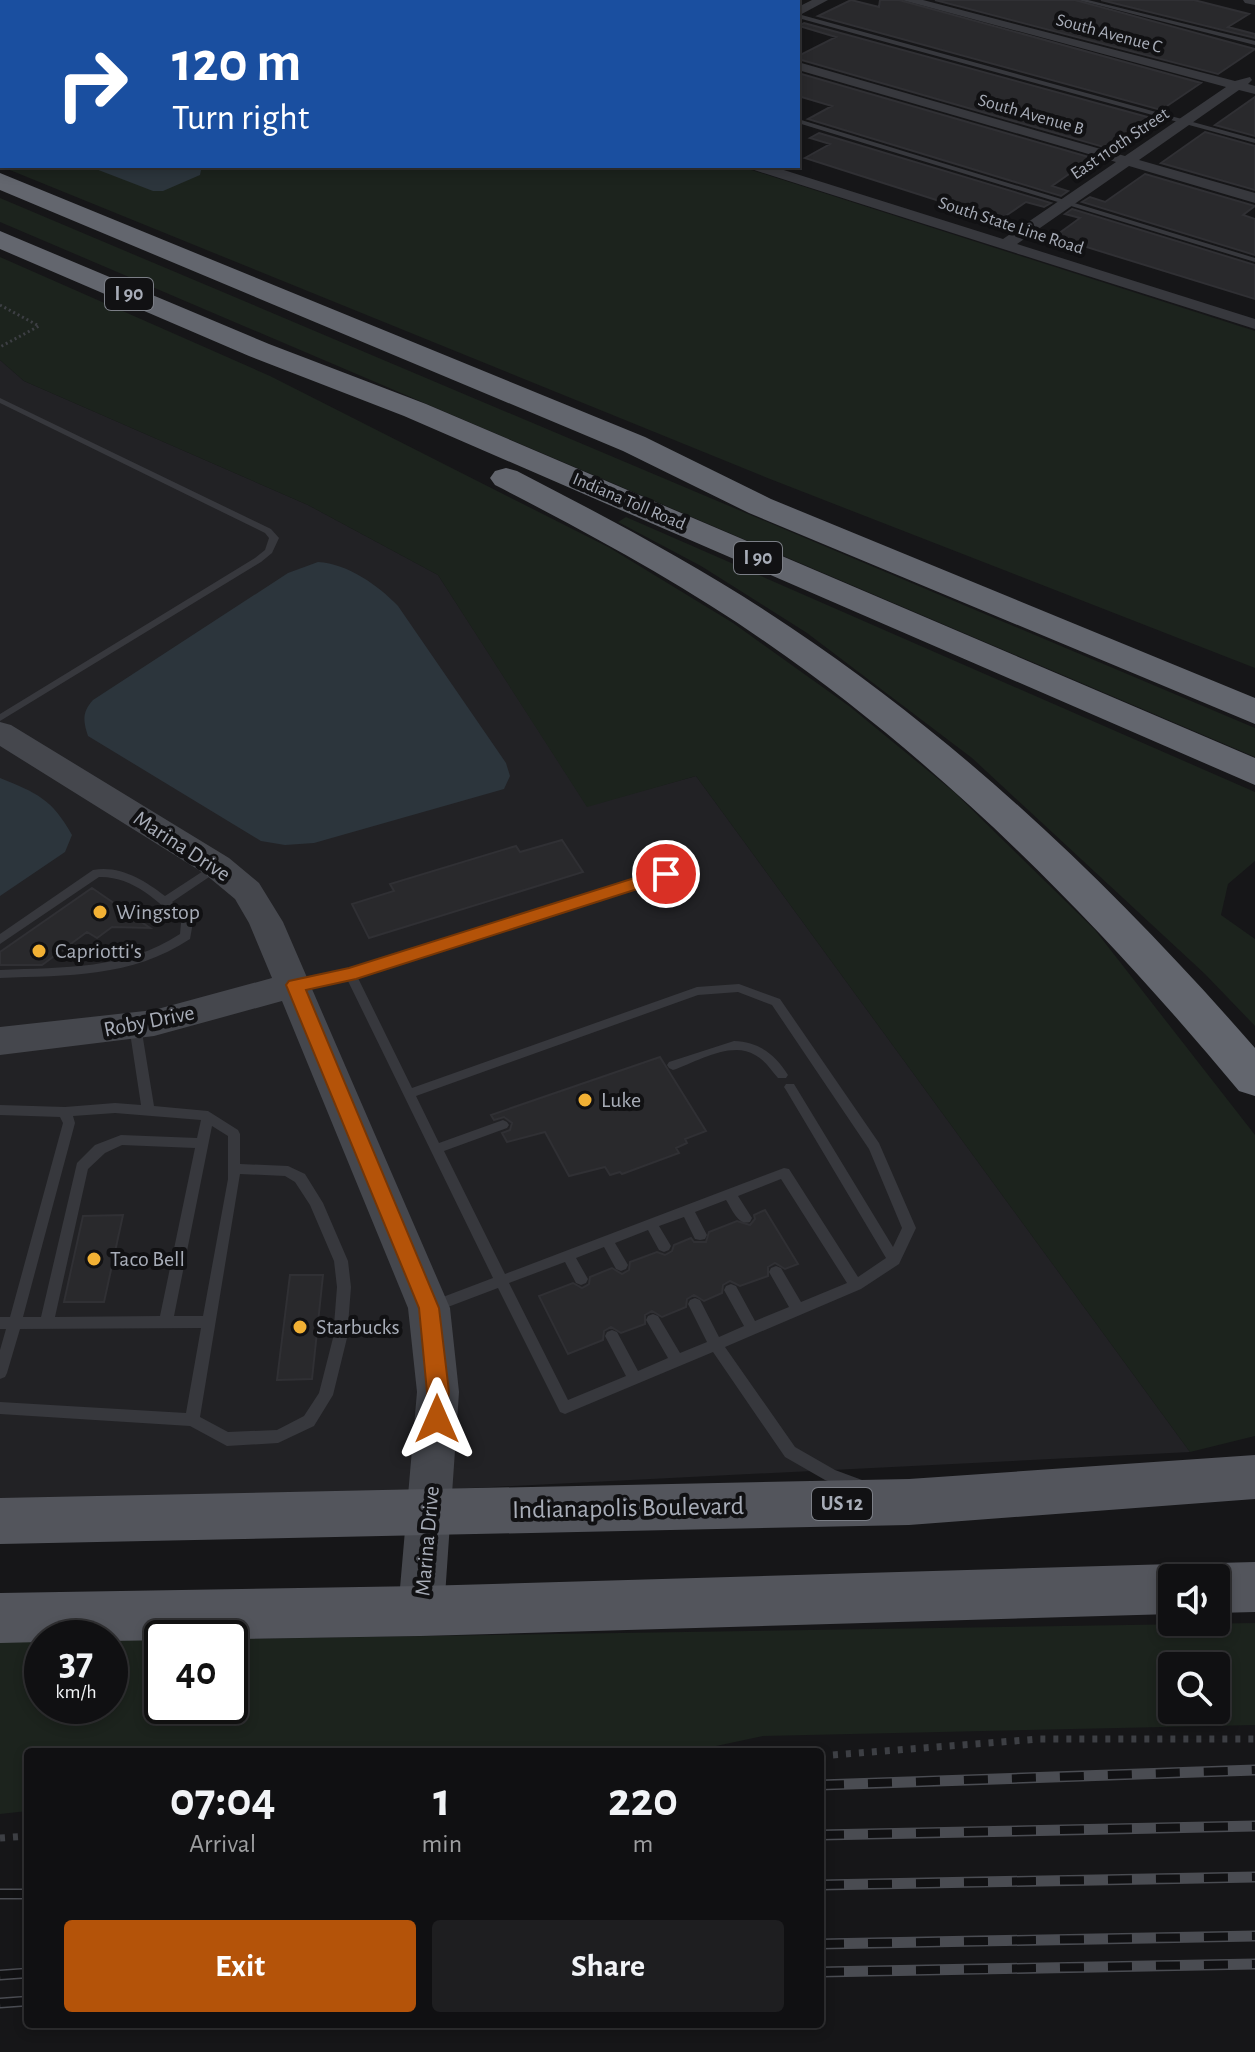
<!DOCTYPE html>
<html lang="en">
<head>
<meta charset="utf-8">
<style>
  body { margin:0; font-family:"Alegreya Sans",sans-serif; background:#1e1e20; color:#f1f3f6; height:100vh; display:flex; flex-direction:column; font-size:30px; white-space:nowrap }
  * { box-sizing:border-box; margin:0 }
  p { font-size:26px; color:#9c9d9f }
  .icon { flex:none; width:44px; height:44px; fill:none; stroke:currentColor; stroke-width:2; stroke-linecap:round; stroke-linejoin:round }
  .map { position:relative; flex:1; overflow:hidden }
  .details { position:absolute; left:24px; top:1748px; width:800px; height:280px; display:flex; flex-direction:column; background:#101012; border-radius:8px; box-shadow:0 4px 12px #0003,0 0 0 2px #303032 }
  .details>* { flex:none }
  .guide { position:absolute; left:0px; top:0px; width:800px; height:168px; box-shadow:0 4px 12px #0003,0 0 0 2px #303032; background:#1a4fa0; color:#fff; overflow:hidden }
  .fabs { position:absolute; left:1158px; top:1564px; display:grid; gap:16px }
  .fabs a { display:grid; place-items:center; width:72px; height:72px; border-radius:8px; background:#101012; box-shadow:0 4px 12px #0003,0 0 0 2px #303032; font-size:40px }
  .speed { position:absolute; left:24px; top:1620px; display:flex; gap:16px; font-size:40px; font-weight:700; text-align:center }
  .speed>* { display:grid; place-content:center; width:104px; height:104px; border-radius:50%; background:#101012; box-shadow:0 4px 12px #0003,0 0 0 2px #303032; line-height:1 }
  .speed small { font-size:20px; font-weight:400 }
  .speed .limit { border:4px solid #111; border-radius:12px; background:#fff; color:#111 }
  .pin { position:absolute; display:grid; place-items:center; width:68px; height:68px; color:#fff; margin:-34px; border:4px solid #fff; border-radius:50%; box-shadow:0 2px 8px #0007 }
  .me { position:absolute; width:88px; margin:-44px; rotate:0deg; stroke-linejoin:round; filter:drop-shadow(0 0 6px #0008) }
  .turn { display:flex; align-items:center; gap:28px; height:168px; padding:0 40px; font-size:36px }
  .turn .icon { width:104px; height:104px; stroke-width:2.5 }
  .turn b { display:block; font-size:56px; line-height:68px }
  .eta { display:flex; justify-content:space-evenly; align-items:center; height:136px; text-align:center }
  .eta b { font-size:48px; font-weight:600; line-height:56px }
  .action { display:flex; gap:16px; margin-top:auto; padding:16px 40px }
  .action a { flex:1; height:92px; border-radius:8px; background:#b45309; color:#fff; font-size:32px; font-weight:600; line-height:92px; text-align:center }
  .action a+a { background:#1e1e20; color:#f1f3f6 }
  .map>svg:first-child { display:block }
  .built { fill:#222225 }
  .green { fill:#1c231d; fill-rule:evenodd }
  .water { fill:#2c353c }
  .building { fill:#29292c; stroke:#303034; stroke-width:2 }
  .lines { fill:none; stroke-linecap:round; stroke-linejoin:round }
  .path-far1 { stroke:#3d3f44; stroke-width:3; stroke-dasharray:2 3; stroke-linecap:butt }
  .path { stroke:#3d3f44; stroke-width:7; stroke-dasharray:5 8; stroke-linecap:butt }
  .lane { fill:#37383d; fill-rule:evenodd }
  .street { fill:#37383d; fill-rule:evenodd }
  .secondary { fill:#45474d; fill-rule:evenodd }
  .primary { fill:#53555c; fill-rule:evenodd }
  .highway { fill:#63666e; fill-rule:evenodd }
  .rail-casing { stroke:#4a4c52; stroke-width:11 }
  .rail { stroke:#111113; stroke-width:8; stroke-dasharray:24; stroke-linecap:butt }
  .route { fill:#b45309; stroke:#753606; stroke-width:2 }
  .poi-dot { fill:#f2b134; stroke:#111113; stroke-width:3 }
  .labels { text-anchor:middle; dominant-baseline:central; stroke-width:8; stroke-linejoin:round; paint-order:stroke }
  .far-street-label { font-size:18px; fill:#a8adb8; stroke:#111113 }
  .shield { fill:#111113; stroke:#7b7e86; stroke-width:2 }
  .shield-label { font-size:20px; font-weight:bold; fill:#a8adb8 }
  .street-label { font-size:22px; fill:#a8adb8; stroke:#111113 }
  .poi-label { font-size:22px; fill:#a8adb8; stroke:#111113; text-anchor:start }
  .near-street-label { font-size:26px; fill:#a8adb8; stroke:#111113 }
</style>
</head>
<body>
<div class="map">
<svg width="1255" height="2052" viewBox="0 0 1255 2052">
  <rect width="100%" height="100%" fill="#161618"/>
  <path class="built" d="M 0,360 L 24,381 L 308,505 L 438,575 L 587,806 L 696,776 L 1190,1452 L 293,1497 L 0,1502 Z"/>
  <path class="green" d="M 2,117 L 2,166 L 739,166 L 1255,331 L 1255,668 L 765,477 L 0,166 Z
    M 0,198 L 1255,728 L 1255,757 L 0,222 Z
    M 0,257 L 270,376 L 610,548 L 733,623 L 849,706 L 954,792 L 1095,930 L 1255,1135 L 1255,1436 L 1190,1452 L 696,776 L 587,807 L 438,575 L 308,505 L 24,381 L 0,360 Z
    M 626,517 L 1255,792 L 1255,861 L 1228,884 L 1221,915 L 1255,939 L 1255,1026 L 1205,974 L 972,758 L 807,633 L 701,566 L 618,522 Z
    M 1255,1623 L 1255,1725 L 763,1736 L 688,1752 L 28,1752 L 28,1811 L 0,1814 L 0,1642 L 42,1641 L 42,1706 L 110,1706 L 110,1640 L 162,1640 L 162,1706 L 230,1706 L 230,1639 ZM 1172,1666 L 1216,1666 L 1216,1710 L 1172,1710 Z"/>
  <path class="water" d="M 88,166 L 190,166 L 201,170 L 200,175 L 163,191 L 153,191 Z
    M 318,562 C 348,564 378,585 398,606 L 506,763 L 510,776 L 504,789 L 314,843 L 285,845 L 261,841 L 88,736 C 83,721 82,712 93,700 L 288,573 Z
    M 0,778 C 37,793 52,799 72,835 L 65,852 L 0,896 Z"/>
  <path class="building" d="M 851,0 L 879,7 L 880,0 L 899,0 L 1201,83 L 1161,110 L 818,16 Z
    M 935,0 L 1075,0 L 1255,49 L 1218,74 Z
    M 1101,0 L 1194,0 L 1249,14 L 1228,27 L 1255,34 L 1255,38 Z
    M 804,23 L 1151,118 L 1107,148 L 798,59 L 798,56 L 836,37 L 799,26 Z
    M 798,73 L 1092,158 L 1052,186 L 1068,191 L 1061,196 L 808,119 L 832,106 L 798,96 Z
    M 1255,97 L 1255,136 L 1215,125 Z
    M 1205,132 L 1255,146 L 1255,190 L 1161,163 Z
    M 819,133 L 1051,203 L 1044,207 L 1026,202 L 1001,219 L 977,213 L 805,158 L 830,144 L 810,138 Z
    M 1145,174 L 1255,206 L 1243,215 L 1255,219 L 1255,255 L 1082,202 L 1090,197 L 1105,202 Z
    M 1072,209 L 1255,265 L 1255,299 L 1054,237 L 1080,218 L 1065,214 Z
    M 562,840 L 583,872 L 369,938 L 352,904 L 394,891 L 390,884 L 516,846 L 520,852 Z
    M 92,888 L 150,928 L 112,927 L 97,938 L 87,932 L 42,965 L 0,965 L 0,952 Z
    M 660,1057 L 706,1131 L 685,1139 L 687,1143 L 676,1148 L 679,1153 L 622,1174 L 620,1172 L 610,1175 L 605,1167 L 569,1176 L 545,1132 L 507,1142 L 502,1133 L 510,1130 L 512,1123 L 504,1117 L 494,1120 L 491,1115 Z
    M 765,1210 L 798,1264 L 785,1269 L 775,1263 L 768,1267 L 768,1276 L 740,1286 L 730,1281 L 723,1285 L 722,1293 L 704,1301 L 694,1295 L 687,1299 L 686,1307 L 662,1317 L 652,1311 L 645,1315 L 645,1324 L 621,1333 L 611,1327 L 604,1331 L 603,1340 L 568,1354 L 539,1296 L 573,1283 L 582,1288 L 589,1284 L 590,1277 L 612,1268 L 622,1274 L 629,1270 L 630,1262 L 657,1252 L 665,1255 L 672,1251 L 674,1245 L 691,1238 L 694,1242 L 706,1242 L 709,1232 L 737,1221 L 750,1225 L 755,1219 L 754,1215 Z
    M 123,1215 L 104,1302 L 64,1302 L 83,1216 Z
    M 290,1275 L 323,1275 L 312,1379 L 277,1380 Z"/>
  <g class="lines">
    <path class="path-far1" d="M 137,0 L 142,2
      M 0,305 L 39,326 L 0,347"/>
    <path class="path" d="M 820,1756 L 1039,1739 L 1255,1739
      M 0,1838 L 28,1836"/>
    <path class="lane" d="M 1078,0 L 1088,0 L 1255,41 L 1255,45 Z
      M 798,14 L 1255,139 L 1255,143 L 798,18 Z
      M 798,119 L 1255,258 L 1255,262 L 798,123 Z
      M 0,398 L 271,529 L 279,538 L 272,553 L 261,562 L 0,721 L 0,714 L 255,558 L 265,550 L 269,538 L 265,533 L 0,403 Z
      M 217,862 L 221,863 L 223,866 L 221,869 L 172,902 L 193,922 L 190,939 C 131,978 68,975 0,978 L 0,970 C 64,967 125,970 180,934 L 181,923 C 159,902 133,876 99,877 L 0,944 L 0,934 L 93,870 C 120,865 144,880 165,896 Z
      M 666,870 L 672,874 L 670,877 L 357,976 L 412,1088 L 697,987 L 739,984 L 780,999 L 879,1143 L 916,1228 L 899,1264 L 861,1289 L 725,1347 L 795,1447 L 835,1470 L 862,1480 L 864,1485 L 862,1490 L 857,1492 L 825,1480 L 785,1457 L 713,1352 L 565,1414 L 560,1412 L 498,1288 L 432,1313 L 427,1311 L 425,1307 L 427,1303 L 493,1278 L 347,979 L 295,989 L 289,985 L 295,981 L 349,970 ZM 738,992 L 772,1005 L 869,1149 L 902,1228 L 893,1247 L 794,1084 L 786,1084 L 784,1087 L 786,1090 L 886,1258 L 858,1277 L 789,1169 L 784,1168 L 505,1274 L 444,1151 L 507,1128 L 509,1125 L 507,1122 L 503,1120 L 439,1143 L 416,1096 L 698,995 ZM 781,1179 L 847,1283 L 801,1302 L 781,1268 L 776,1266 L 771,1268 L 769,1272 L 789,1307 L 755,1321 L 736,1286 L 731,1284 L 726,1286 L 724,1290 L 744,1326 L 719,1337 L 700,1300 L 695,1298 L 690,1300 L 688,1304 L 707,1342 L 680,1353 L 658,1316 L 653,1314 L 648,1316 L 646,1320 L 668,1358 L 638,1371 L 617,1332 L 612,1330 L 607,1332 L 605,1336 L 626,1376 L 568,1400 L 509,1283 L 565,1262 L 576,1283 L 581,1285 L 586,1283 L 588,1279 L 576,1258 L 604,1247 L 616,1269 L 621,1271 L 626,1269 L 628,1265 L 615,1243 L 648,1230 L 659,1250 L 664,1252 L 669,1250 L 671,1246 L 659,1226 L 684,1217 L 695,1239 L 700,1240 L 705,1239 L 707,1235 L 695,1212 L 726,1200 C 732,1209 738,1226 750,1222 L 752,1218 L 738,1196 Z
      M 135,1022 L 141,1026 L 154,1106 L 208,1111 L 238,1130 L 240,1134 L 240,1164 L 288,1166 L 305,1174 L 323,1203 L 348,1261 L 351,1287 L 347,1338 L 333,1395 L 314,1426 L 278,1443 L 227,1446 L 190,1426 L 0,1414 L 0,1402 L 186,1413 L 201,1328 L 20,1329 L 7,1373 L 5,1377 L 0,1379 L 0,1350 L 6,1329 L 0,1329 L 0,1317 L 10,1317 L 63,1123 L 60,1117 L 0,1115 L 0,1105 L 65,1107 L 115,1103 L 141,1105 L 129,1026 ZM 115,1113 L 201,1120 L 197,1138 L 121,1135 L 95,1145 L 77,1163 L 41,1317 L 23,1317 L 75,1123 L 73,1116 ZM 212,1126 L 228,1136 L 228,1179 L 203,1316 L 174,1316 ZM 122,1145 L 195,1148 L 160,1316 L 55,1317 L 88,1169 L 105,1153 ZM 240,1174 L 285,1176 L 295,1182 L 310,1205 L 334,1261 L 337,1287 L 333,1338 L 319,1393 L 304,1416 L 277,1430 L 228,1432 L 200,1417 Z
      M 734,1041 C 759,1042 775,1054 788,1075 L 786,1078 L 778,1078 C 771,1070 765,1060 755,1055 C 732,1040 696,1062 673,1070 L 669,1068 L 667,1065 L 669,1062 Z"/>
    <path class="street" d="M 562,0 L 580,0 L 581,2 L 563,2 Z
      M 812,0 L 828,0 L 798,16 L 798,7 Z
      M 902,0 L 923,0 L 1235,81 L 1250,77 L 1252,80 L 1248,84 L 1255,86 L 1255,94 L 1239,90 L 1139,160 L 1255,193 L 1255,203 L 1129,166 L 1017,244 L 1255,319 L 1255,329 L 751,169 L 749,166 L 771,166 L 1003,239 L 1116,162 L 798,70 L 798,62 L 1125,156 L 1226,87 Z
      M 1243,0 L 1255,0 L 1255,5 L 1245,3 Z
      M 0,68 L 2,68 L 0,77 Z"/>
    <path class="secondary" d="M 272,0 L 293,0 L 270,2 Z
      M 0,105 L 2,105 L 2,117 L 0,117 Z
      M 0,722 L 11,725 L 229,858 L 259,883 L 283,922 L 450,1308 L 459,1392 L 444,1611 L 437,1627 L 421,1633 L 405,1627 L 398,1611 L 417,1392 L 408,1308 L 282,1001 L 154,1036 L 0,1055 L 0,1027 L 154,1010 L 272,978 L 249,923 L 235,899 L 205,874 L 0,746 Z"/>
    <path class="primary" d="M 1255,1455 L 1255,1499 L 909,1525 L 0,1544 L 0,1498 L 909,1479 Z
      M 1255,1562 L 1255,1612 L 1216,1613 L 1216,1578 L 1195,1578 L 1198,1571 L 1216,1563 Z
      M 1172,1564 L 1190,1572 L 1193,1578 L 1172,1578 L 1172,1614 L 421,1636 L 110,1641 L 110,1638 L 42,1638 L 42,1642 L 0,1643 L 0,1593 L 421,1586 Z"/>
    <path class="highway" d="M 0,173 L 645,437 L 771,499 L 1255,698 L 1255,724 L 749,513 L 623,451 L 0,190 Z
      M 0,231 L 269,344 L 426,404 L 1255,758 L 1255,785 L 404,416 L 249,356 L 0,249 Z
      M 506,468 L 517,471 C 610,519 703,568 790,627 C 965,744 1117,890 1255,1048 L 1255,1096 L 1239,1091 C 1099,923 947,768 767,643 C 681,583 588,533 495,485 L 490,478 L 495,471 Z"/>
    <g class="rail-casing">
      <path id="rail" d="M 820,1785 L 1255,1770
        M 820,1835 L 1255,1826
        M 820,1885 L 1255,1877
        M 0,1894 L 28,1894
        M 820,1944 L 1255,1936
        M 820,1972 L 1255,1964
        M 0,1975 L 28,1973
        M 0,2003 L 28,2001"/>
    </g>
    <use href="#rail" class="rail"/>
  </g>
  <path class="route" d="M 666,868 L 674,874 L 672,878 L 356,979 L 306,990 L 439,1308 L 449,1392 L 444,1426 L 437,1429 L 429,1426 L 426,1419 L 427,1392 L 419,1308 L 286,985 L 289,981 L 349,968 Z"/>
  <g class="poi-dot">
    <circle cx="100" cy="912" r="8"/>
    <circle cx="39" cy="951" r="8"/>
    <circle cx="585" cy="1100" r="8"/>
    <circle cx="94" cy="1259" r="8"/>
    <circle cx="300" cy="1327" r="8"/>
  </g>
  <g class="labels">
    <g class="far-street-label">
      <text transform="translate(1109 34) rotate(15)">South Avenue C</text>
      <text transform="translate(1031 115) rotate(16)">South Avenue B</text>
      <text transform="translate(1120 144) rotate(-34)">East 110th Street</text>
      <text transform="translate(1011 226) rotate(18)">South State Line Road</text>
      <text transform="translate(629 502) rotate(23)">Indiana Toll Road</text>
    </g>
    <g class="shield">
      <rect x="105" y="278" width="48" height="32" rx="6"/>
      <rect x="734" y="542" width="48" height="32" rx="6"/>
      <rect x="812" y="1488" width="60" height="32" rx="6"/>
    </g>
    <g class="shield-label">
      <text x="129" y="294">I 90</text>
      <text x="758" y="558">I 90</text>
      <text x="842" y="1504">US 12</text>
    </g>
    <g class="street-label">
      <text transform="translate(182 846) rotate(33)">Marina Drive</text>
      <text transform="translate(149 1021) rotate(-11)">Roby Drive</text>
      <text transform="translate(427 1541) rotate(-85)">Marina Drive</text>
    </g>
    <g class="poi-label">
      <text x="116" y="912">Wingstop</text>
      <text x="55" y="951">Capriotti's</text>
      <text x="601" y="1100">Luke</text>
      <text x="110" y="1259">Taco Bell</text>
      <text x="316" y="1327">Starbucks</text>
    </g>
    <g class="near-street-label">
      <text transform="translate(628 1508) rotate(-1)">Indianapolis Boulevard</text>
    </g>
  </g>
</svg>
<div class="fabs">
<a><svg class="icon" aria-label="sound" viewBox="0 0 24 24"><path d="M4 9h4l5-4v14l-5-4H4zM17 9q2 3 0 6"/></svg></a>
<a><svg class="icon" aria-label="search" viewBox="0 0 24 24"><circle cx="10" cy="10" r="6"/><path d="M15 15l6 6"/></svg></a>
</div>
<div class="speed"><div>37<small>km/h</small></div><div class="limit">40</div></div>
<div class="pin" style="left:666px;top:874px;background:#d93025"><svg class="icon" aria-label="arrive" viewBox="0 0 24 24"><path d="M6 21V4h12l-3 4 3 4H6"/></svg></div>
<svg class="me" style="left:437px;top:1419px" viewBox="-20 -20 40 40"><path d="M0-17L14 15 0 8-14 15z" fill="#b45309" stroke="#fff" stroke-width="4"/></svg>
<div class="guide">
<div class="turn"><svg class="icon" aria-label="right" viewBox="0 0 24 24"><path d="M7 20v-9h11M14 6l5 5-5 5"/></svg><div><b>120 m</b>Turn right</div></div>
</div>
<section class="details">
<div class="eta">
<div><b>07:04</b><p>Arrival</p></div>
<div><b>1</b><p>min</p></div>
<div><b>220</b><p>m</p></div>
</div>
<div class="action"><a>Exit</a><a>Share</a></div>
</section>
</div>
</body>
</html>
